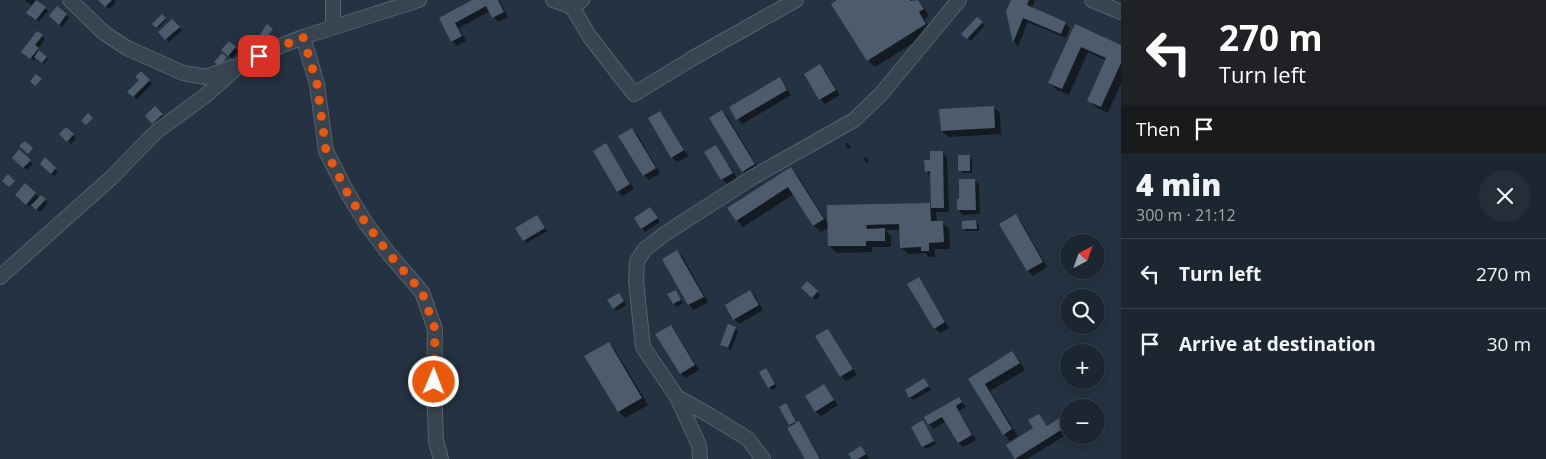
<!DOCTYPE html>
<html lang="en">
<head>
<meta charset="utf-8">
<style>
  body { margin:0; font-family:"Open Sans",sans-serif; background:#242e39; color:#f1f3f6; height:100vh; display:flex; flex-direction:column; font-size:19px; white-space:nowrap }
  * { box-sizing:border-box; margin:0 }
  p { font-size:16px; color:#a0a5ab }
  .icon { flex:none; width:28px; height:28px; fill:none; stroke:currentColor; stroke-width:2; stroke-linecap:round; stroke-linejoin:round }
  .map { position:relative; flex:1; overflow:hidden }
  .drawer { display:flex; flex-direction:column; background:#1b2631; width:425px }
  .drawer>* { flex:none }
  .top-card { background:#202124; color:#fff; overflow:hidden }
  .needle { width:32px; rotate:41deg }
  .buttons { position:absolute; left:1060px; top:234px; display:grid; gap:10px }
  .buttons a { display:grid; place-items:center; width:45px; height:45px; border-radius:50%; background:#1b2631; box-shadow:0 2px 8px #0003,0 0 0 1px #39434d; font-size:25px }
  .pin { position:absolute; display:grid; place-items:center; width:42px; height:42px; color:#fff; margin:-21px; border-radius:10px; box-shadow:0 2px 8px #0006 }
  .me { position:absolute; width:55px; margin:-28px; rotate:1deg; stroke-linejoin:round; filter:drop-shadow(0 0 4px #0008) }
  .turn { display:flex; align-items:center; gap:18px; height:105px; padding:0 15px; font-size:22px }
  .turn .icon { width:65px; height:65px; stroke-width:2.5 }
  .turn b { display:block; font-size:35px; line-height:42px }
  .then { display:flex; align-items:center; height:48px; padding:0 15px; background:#0003; gap:10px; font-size:19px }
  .round { display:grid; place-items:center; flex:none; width:52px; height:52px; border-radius:26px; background:#242e39 }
  .headline { display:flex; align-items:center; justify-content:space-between; height:85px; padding:0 15px }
  h1 { font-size:30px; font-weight:800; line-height:38px }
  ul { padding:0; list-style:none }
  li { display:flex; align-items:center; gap:15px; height:70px; padding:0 15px; border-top:1px solid #39434d }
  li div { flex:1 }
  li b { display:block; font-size:19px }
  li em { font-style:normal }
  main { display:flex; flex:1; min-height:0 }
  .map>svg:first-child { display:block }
  .shadow { fill:#0007 }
  .building { fill:#4d5b6c }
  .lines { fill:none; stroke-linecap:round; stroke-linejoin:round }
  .minor-casing { stroke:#56626e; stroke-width:16 }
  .minor { stroke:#384450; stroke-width:14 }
  .route { stroke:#ea580c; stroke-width:9; stroke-dasharray:0 16.2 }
</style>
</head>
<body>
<main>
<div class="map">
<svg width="1121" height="459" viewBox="0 0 1121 459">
  <rect width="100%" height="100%" fill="#243241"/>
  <path class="shadow" d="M 25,0 L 37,0 L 36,1 L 48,11 L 39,22 L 30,15 L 32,6 Z
    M 100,0 L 114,0 L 116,2 L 109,9 Z
    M 475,0 L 499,0 L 508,17 L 498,22 L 490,11 L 459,28 L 466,41 L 457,46 L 452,41 L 440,18 Z
    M 840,0 L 912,0 L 913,2 L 917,0 L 923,6 L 929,16 L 924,19 L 932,31 L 875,67 L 868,60 Z
    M 1012,0 L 1035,0 L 1032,9 L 1065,23 L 1070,28 L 1066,38 L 1028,22 L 1018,46 L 1014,42 L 1008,11 Z
    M 58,8 L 69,18 L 62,27 L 51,16 Z
    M 162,16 L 166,20 L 158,28 L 154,24 Z
    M 977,18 L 985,25 L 971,41 L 963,34 Z
    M 172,20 L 182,30 L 169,42 L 159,32 Z
    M 1076,25 L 1121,46 L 1121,83 L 1108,113 L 1095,107 L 1089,100 L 1107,61 L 1088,52 L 1069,95 L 1056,89 L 1050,83 Z
    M 42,36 L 45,39 L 38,49 L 48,59 L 44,64 L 36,58 L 34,61 L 26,55 Z
    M 229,43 L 238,51 L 232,58 L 223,50 Z
    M 820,66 L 825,71 L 840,95 L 825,104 L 820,99 Z
    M 141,72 L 152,84 L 137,99 L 129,92 L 140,80 Z
    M 780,79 L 784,84 L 791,95 L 742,124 L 737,119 Z
    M 993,107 L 1000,113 L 1001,134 L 949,137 L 942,131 Z
    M 155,108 L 165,118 L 156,126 L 146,116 Z
    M 722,111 L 727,116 L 759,169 L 748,176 L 743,171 Z
    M 660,113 L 664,117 L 688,156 L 677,162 L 672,157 Z
    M 66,129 L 76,138 L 71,144 L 61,134 Z
    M 632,129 L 637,134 L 660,173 L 649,180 L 644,175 Z
    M 848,143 L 851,148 L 848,149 L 845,144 Z
    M 605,145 L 610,150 L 634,189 L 622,196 L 618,191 Z
    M 715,147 L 720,152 L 737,178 L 727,184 L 722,179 L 706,152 Z
    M 19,151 L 33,164 L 27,170 L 14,157 Z
    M 942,152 L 947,157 L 949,212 L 936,212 L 937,222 L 942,222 L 949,229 L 950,249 L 935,249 L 935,257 L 929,257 L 925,253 L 908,254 L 901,247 L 901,230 L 885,230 L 891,236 L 891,247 L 872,247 L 872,252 L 836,253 L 830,246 L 829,227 L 821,232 L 814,226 L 794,194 L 743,227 L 737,220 L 791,169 L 797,175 L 829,225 L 930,204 L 932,207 L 931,176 L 926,171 L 931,161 Z
    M 969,156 L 972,159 L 972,173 L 963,173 L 960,170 Z
    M 866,157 L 869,161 L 866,163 L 863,158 Z
    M 45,159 L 58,172 L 54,176 L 41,164 Z
    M 974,180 L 979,185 L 980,214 L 963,215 L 958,210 Z
    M 25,185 L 40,198 L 41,196 L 48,203 L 40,212 L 32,204 L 29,207 L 16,195 Z
    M 650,208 L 660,222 L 645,232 L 635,218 Z
    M 1016,216 L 1021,221 L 1047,267 L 1033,276 L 1028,271 L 1001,224 Z
    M 537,217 L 547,231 L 527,243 L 524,240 Z
    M 976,222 L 979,225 L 979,231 L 966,231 L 963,228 Z
    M 677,251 L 682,256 L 708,302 L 694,310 L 689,305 L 663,259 Z
    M 918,279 L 923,284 L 949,328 L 940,333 L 935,328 Z
    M 807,283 L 820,295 L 816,300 L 803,288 Z
    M 676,291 L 683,303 L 677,307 L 674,304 Z
    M 750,291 L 755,296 L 763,310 L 739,324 L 734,319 Z
    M 622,297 L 626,305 L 617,311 L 614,308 Z
    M 671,326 L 675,331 L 699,370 L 685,378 L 681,373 Z
    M 735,328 L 738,331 L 731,350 L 724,347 L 721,344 Z
    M 827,330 L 832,335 L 857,375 L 846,381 L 841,376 Z
    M 608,343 L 615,350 L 648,405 L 625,418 L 619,412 L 586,357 Z
    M 1012,353 L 1019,360 L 1025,370 L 990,391 L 1018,436 L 1010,441 L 1004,434 L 970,379 Z
    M 766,369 L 777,387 L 772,390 L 769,387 Z
    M 927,383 L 931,390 L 913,400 L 910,397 Z
    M 824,386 L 838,405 L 821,416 L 816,412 L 807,397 Z
    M 959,399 L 966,407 L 959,411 L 976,440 L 963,447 L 959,443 L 946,421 L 934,429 L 929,424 Z
    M 785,404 L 797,424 L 799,423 L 803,428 L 821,459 L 806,459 L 792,427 L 780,407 Z
    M 1069,414 L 1069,433 L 1027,459 L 1016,459 L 1008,446 L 1035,428 L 1039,415 L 1048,427 Z
    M 923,422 L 936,444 L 926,449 L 923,446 Z
    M 861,448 L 869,458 L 866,459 L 853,459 Z"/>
  <path class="building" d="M 36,0 L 46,7 L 36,20 L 26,13 Z
    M 98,0 L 112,0 L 105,7 Z
    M 472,0 L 498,0 L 504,12 L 492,18 L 486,6 L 455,23 L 462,36 L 451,42 L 439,18 Z
    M 837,0 L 910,0 L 911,1 L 918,0 L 924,9 L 919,12 L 926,24 L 867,61 L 831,4 Z
    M 1011,0 L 1029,0 L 1027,5 L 1066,22 L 1061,34 L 1023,18 L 1013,43 L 1006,11 Z
    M 57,6 L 67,14 L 59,25 L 49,16 Z
    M 162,14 L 166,18 L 156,28 L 152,24 Z
    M 977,17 L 983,22 L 967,39 L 961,34 Z
    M 172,19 L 180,27 L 165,40 L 158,32 Z
    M 267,24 L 273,29 L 266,38 L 260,34 Z
    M 1075,24 L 1121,45 L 1121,63 L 1101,107 L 1087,101 L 1106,58 L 1081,47 L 1062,89 L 1048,83 Z
    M 37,31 L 43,35 L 35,45 L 39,48 L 30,59 L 21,52 Z
    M 229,41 L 236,47 L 228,56 L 221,50 Z
    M 39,50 L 47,57 L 42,63 L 34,57 Z
    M 222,53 L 227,57 L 220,66 L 214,62 Z
    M 820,64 L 836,90 L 819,100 L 804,74 Z
    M 141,71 L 150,80 L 133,97 L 127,92 L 139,80 L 135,77 Z
    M 36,74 L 42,79 L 35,86 L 30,81 Z
    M 780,77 L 787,90 L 736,120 L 729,107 Z
    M 155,106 L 163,114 L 152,124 L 145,116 Z
    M 994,106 L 995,128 L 941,131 L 939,109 Z
    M 722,110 L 755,164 L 742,172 L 709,118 Z
    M 660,111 L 684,150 L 671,158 L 648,118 Z
    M 88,113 L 93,118 L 86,125 L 81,121 Z
    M 66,127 L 74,134 L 67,142 L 59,134 Z
    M 632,128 L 656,168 L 643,176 L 618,136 Z
    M 25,141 L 33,148 L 28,154 L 19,146 Z
    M 606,143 L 630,184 L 617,192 L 593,151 Z
    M 716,145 L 733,173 L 721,180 L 704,152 Z
    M 19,149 L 31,160 L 23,168 L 12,158 Z
    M 930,151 L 943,151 L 944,208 L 931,208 L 930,171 L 925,172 L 924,160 L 930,160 Z
    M 958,155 L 970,155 L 970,171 L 958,171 Z
    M 45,157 L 56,168 L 51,174 L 40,164 Z
    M 791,167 L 824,219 L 813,226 L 788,187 L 736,221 L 727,208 Z
    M 8,174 L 15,181 L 9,187 L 2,181 Z
    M 959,179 L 975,179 L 976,210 L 957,210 L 957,199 L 959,199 Z
    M 25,183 L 36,193 L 26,205 L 15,195 Z
    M 41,195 L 46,199 L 36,210 L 31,205 Z
    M 930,203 L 931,221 L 943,221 L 944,242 L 929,243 L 929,251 L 921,251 L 921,247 L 900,248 L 899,224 L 866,225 L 867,229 L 885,228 L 885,241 L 866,241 L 866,246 L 828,246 L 827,205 Z
    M 650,207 L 658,218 L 641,229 L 634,218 Z
    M 1016,214 L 1043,262 L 1027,271 L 999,224 Z
    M 537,215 L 545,228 L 523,241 L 515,228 Z
    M 976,220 L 977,229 L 962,229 L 962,221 Z
    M 677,250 L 704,297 L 688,305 L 662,259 Z
    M 919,277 L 945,322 L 934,329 L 907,284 Z
    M 807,281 L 818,291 L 812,298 L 801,288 Z
    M 676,290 L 681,300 L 673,304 L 667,294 Z
    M 750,290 L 759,305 L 733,320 L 725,305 Z
    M 619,293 L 624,301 L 613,309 L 607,300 Z
    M 728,324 L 736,327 L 728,348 L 720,345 Z
    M 671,325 L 695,365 L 680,374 L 655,334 Z
    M 828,329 L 853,369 L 840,377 L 815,336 Z
    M 609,342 L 642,398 L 618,412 L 584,356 Z
    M 1012,351 L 1020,363 L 985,384 L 1012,429 L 1003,435 L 968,379 Z
    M 766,368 L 775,384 L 768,388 L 759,372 Z
    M 924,378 L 929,386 L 909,398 L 905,390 Z
    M 824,384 L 834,400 L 815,412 L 805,396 Z
    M 959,397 L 962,402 L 956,406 L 972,435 L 958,443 L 942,417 L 928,425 L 924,417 Z
    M 786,403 L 796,422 L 789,425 L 779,407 Z
    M 1069,412 L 1069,425 L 1015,459 L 1006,445 L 1033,428 L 1028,420 L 1039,414 L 1047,426 Z
    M 923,420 L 934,441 L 922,447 L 911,427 Z
    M 799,421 L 820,459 L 805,459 L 787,428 Z
    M 861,446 L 866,454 L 858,459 L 852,459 L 848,454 Z"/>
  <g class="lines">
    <g class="minor-casing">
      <path id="minor" d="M 70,0 L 104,33 L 127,48 L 183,73 L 206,77 L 232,67
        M 333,0 L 333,27
        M 553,0 L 572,7 L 590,37 L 634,94 L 693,58 L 796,0
        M 1092,0 L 1121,12
        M 572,7 L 582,0
        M 303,37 L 317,84 L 326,151 L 347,192 L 365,222 L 389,254 L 422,292 L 435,329 L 434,382 L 436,441 L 441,459
        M 0,277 L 111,178 L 157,131 L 205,96 L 242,63 L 275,48 L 303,37 L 419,0
        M 677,397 L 709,415 L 748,439 L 763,459
        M 700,459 L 699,445 L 677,397 L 643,347 L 636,281 L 637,261 L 645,249 L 666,233 L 753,177 L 854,120 L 881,94 L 959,0"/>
    </g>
    <use href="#minor" class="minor"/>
  </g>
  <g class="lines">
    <path class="route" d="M 259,56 L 303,37 L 317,84 L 326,151 L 347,192 L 365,222 L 389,254 L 422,292 L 435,329 L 434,382"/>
  </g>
</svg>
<div class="buttons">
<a><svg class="needle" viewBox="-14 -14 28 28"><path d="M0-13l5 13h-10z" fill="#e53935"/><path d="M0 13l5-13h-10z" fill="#a0a5ab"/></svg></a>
<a><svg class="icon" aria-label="search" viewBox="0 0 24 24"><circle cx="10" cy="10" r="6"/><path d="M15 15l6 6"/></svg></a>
<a>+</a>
<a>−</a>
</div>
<div class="pin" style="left:259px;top:56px;background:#d93025"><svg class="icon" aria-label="arrive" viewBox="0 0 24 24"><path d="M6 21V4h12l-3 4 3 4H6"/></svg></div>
<svg class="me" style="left:434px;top:382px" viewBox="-20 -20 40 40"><circle r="17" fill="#ea580c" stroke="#fff" stroke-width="3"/><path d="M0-11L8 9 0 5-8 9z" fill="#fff"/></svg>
</div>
<section class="drawer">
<div class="top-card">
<div class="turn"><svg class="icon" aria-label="left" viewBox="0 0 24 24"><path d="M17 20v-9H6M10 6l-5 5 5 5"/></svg><div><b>270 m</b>Turn left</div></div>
<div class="then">Then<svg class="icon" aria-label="arrive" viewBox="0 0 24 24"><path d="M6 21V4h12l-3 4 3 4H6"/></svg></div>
</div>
<div class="headline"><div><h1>4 min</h1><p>300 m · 21:12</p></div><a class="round"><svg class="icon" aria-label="close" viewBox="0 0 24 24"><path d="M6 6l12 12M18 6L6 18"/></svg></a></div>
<ul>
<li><svg class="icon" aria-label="left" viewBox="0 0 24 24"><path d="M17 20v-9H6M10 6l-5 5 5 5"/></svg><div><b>Turn left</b></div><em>270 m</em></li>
<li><svg class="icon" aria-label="arrive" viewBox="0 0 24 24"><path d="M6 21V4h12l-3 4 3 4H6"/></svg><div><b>Arrive at destination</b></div><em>30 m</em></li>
</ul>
</section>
</main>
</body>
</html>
